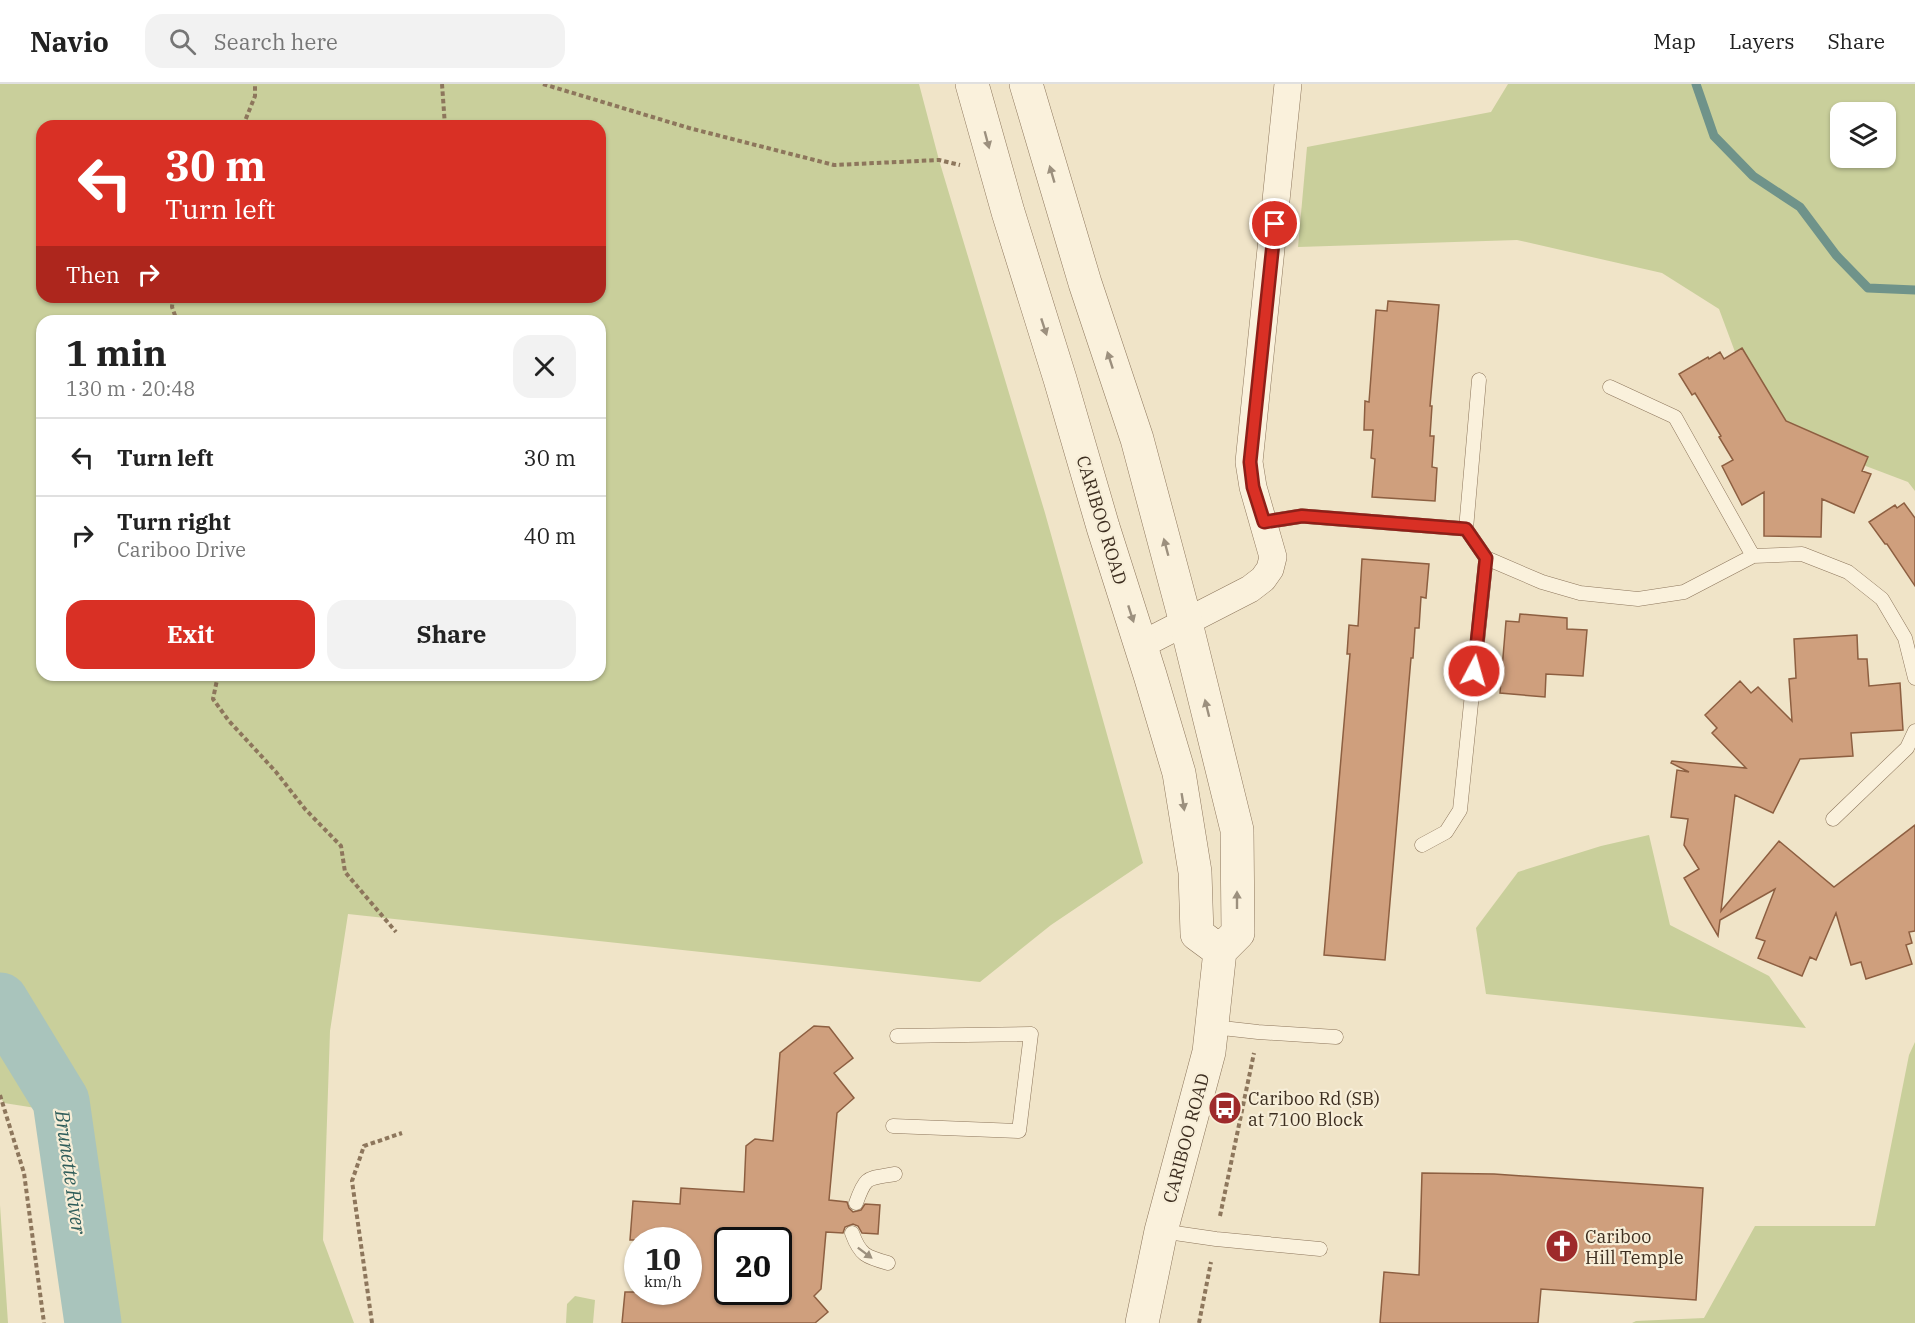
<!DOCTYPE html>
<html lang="en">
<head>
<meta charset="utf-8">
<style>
  body { margin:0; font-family:"IBM Plex Serif",serif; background:#f2f2f2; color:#222; height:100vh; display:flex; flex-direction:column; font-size:22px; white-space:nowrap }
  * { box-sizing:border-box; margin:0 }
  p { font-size:20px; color:#767676 }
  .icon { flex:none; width:33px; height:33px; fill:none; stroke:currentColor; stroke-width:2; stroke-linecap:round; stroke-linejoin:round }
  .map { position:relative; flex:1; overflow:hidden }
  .drawer { position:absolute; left:36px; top:231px; width:570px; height:366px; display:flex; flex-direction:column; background:#fff; border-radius:18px; box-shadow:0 2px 4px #0004 }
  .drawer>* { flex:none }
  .banner { position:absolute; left:36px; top:36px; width:570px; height:183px; border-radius:18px; box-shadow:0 2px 4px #0004; background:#d93025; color:#fff; overflow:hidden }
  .fabs { position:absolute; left:1830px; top:18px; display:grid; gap:12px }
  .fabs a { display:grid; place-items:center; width:66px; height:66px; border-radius:12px; background:#fff; box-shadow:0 2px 4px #0004; font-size:30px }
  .speed { position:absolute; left:624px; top:1143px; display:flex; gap:12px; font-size:30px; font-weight:700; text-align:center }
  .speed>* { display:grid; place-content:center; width:78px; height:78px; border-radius:50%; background:#fff; box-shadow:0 2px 4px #0004; line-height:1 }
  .speed small { font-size:15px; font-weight:400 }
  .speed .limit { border:3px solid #111; border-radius:9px; background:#fff; color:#111 }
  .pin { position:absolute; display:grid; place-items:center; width:51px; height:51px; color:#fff; margin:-26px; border:3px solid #fff; border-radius:50%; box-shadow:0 2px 6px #0007 }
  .me { position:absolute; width:66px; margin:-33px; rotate:6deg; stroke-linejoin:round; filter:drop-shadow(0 0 4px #0008) }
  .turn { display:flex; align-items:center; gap:21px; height:126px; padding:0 30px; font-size:27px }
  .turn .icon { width:78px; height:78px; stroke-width:2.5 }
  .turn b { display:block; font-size:42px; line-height:51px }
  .then { display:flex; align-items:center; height:57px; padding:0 30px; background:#0003; gap:12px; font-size:22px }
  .round { display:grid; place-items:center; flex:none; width:63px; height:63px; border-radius:18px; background:#f2f2f2 }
  .headline { display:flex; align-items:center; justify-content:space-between; height:102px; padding:0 30px }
  h1 { font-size:36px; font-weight:700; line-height:45px }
  .cta { display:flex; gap:12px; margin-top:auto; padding:12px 30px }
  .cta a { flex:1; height:69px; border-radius:18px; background:#d93025; color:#fff; font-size:24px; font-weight:700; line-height:69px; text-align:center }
  .cta a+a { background:#f2f2f2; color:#222 }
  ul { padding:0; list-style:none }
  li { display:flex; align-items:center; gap:18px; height:78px; padding:0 30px; border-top:2px solid #e0e0e0 }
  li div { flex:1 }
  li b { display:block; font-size:22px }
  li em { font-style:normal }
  header { display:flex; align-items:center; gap:36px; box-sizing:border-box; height:84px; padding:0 30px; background:#fff; border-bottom:2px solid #e0e0e0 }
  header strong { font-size:28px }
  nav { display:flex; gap:33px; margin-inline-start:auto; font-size:21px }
  .search { width:420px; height:54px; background:#f2f2f2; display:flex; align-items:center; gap:15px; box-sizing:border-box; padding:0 21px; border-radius:18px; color:#767676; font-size:22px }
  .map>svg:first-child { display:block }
  .green { fill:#c9cf9b; fill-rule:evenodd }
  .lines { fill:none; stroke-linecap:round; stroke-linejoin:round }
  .stream { stroke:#6f938a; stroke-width:9 }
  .river { stroke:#a9c4bc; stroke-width:57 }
  .building { fill:#cf9f7d; stroke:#8d5f41; stroke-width:1.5; fill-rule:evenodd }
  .service-casing { stroke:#8d765c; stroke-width:15 }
  .minor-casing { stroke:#8d765c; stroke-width:28 }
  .tertiary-casing { stroke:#8d765c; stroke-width:34 }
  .path { stroke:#8d765c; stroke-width:4; stroke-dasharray:4.5 3; stroke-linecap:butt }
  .service { stroke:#faf1dc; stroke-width:14 }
  .minor { stroke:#faf1dc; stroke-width:27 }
  .tertiary { stroke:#faf1dc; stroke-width:33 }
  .oneway { fill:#9c907e }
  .route-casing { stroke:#8d1f18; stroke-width:15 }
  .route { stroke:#d93025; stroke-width:10 }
  .labels { text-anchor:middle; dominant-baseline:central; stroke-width:4.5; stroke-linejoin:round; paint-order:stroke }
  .street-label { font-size:18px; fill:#3d2e20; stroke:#f7eed8 }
  .poi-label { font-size:18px; fill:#3d2e20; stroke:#f7eed8; text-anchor:start }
  .water-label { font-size:20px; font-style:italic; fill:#2f5d5a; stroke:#f7eed8 }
</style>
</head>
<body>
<header>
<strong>Navio</strong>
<div class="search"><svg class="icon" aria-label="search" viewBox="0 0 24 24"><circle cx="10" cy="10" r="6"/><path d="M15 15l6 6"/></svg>Search here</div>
<nav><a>Map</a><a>Layers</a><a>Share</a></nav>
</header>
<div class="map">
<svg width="1915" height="1239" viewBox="0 0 1915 1239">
  <rect width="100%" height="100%" fill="#f0e4c8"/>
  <path class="green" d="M 0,0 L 919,0 L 939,76 L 1045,429 L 1143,779 L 1051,841 L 980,898 L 348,830 L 330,947 L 323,1156 L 354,1239 L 74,1239 L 74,1030 L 4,1019 L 0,1013 ZM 42,42 L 600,42 L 600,213 L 42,213 ZM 42,237 L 600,237 L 600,591 L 42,591 Z
    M 1508,0 L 1915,0 L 1915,407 L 1908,398 L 1763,343 L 1719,225 L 1662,189 L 1517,156 L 1298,163 L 1307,63 L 1491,28 ZM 1840,28 L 1886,28 L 1886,74 L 1840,74 Z
    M 1649,751 L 1670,841 L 1769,892 L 1806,944 L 1486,910 L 1476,844 L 1518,788 L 1601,762 Z
    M 1915,958 L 1915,1239 L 1632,1239 L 1636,1237 L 1704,1234 L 1755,1142 L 1875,1142 L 1909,971 Z
    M 0,1121 L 8,1239 L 0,1239 Z
    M 575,1212 L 595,1216 L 593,1239 L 566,1239 L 567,1220 Z"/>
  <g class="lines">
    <path class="stream" d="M 1696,0 L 1714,52 L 1753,92 L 1800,123 L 1836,171 L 1868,204 L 1915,206"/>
    <path class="river" d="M 0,917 L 61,1017 L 93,1239"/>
  </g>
  <path class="building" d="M 1388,217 L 1439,221 L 1430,322 L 1432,322 L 1430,352 L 1434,352 L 1432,383 L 1437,384 L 1435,417 L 1372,413 L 1375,375 L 1371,374 L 1373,346 L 1364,346 L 1365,317 L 1369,318 L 1376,226 L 1387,227 Z
    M 1742,264 L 1786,337 L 1868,373 L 1862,387 L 1871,390 L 1854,429 L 1822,415 L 1821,453 L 1764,452 L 1764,408 L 1742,421 L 1722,382 L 1733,376 L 1719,353 L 1721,352 L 1695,309 L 1692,311 L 1679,290 L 1708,273 L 1709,275 L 1720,268 L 1724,275 Z
    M 1904,419 L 1915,434 L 1915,502 L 1887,460 L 1885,460 L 1869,438 L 1895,421 L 1897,424 Z
    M 1362,475 L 1429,480 L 1426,514 L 1421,513 L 1419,544 L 1415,544 L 1413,574 L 1411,574 L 1385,876 L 1324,871 L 1350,570 L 1347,570 L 1349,541 L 1358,542 Z
    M 1520,530 L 1567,534 L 1567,545 L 1587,546 L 1583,592 L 1546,590 L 1545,613 L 1500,609 L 1506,537 L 1519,538 Z
    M 1857,551 L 1858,575 L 1867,575 L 1869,602 L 1900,599 L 1903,646 L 1851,649 L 1853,672 L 1800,675 L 1773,729 L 1735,711 L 1721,827 L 1779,757 L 1834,803 L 1915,741 L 1915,847 L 1909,848 L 1912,859 L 1906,861 L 1912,880 L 1866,895 L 1861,878 L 1851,881 L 1836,829 L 1816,876 L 1810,873 L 1802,892 L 1758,874 L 1765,857 L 1756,854 L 1775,805 L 1720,836 L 1718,852 L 1684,794 L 1699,785 L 1684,761 L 1688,735 L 1671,733 L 1677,686 L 1689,688 L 1671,679 L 1672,677 L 1746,684 L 1712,649 L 1717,644 L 1705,631 L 1740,597 L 1751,609 L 1758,603 L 1792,637 L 1789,595 L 1796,594 L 1794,555 Z
    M 814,942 L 829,943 L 853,974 L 834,989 L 854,1014 L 837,1029 L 829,1116 L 847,1118 L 849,1124 L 853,1128 L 861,1126 L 865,1120 L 880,1121 L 878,1150 L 862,1149 L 858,1142 L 853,1140 L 845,1143 L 843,1149 L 826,1148 L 821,1205 L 814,1212 L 828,1228 L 815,1239 L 622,1239 L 625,1208 L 688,1208 L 688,1156 L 630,1156 L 633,1117 L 680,1120 L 681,1104 L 744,1108 L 746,1062 L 755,1055 L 773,1057 L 780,969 ZM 728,1156 L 778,1156 L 778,1208 L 728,1208 Z
    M 1422,1089 L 1494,1090 L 1703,1104 L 1696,1216 L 1541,1205 L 1538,1239 L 1380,1239 L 1384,1188 L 1419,1191 Z"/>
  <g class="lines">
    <g class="service-casing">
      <path id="service" d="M 1265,438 L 1302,432 L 1466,445 L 1479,296
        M 1753,472 L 1802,470 L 1848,488 L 1882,515 L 1905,554 L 1915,594
        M 1486,474 L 1542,498 L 1580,509 L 1638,515 L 1684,508 L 1753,472 L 1675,333 L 1610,303
        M 1833,735 L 1907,664 L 1915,647
        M 1422,761 L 1446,748 L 1460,726 L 1486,474 L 1466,445
        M 1213,943 L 1258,948 L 1336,953
        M 893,1042 L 1019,1047 L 1031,950 L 897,952
        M 856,1119 C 866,1091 867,1095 895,1090
        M 1161,1147 L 1216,1155 L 1320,1165
        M 852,1149 C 860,1171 866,1173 888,1179"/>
    </g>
    <g class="minor-casing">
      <path id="minor" d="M 1141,561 L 1250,505 L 1263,495 L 1270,485 L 1273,473 L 1253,403 L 1249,378 L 1288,0"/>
    </g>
    <g class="tertiary-casing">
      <path id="tertiary" d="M 972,0 L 1008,128 L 1060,295 L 1103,443 L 1150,591 L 1179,689 L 1195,788 L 1197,850 L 1220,867
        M 1026,0 L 1085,199 L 1137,355 L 1186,539 L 1237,746 L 1238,849 L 1220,867 L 1209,968 L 1161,1147 L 1142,1239"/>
    </g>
    <path class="path" d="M 442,0 L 445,42
      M 543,0 L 689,44 L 834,81 L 939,76 L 960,81
      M 243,42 L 255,12 L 255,0
      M 173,213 L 172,223 L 177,237
      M 218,591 L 213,615 L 229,637 L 276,688 L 305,725 L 341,762 L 345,788 L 396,848
      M 0,1011 L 24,1089 L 44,1239
      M 1220,1132 L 1254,969
      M 372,1239 L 352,1097 L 364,1062 L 402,1049
      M 1199,1239 L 1211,1178"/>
    <use href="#service" class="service"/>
    <use href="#minor" class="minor"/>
    <use href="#tertiary" class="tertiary"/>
  </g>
  <defs><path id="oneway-solid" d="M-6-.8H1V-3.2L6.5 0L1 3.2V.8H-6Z" transform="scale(1.5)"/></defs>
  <g class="oneway">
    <use href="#oneway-solid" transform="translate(987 56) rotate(75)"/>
    <use href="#oneway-solid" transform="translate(1052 90) rotate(-106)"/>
    <use href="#oneway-solid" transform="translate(1044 243) rotate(72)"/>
    <use href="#oneway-solid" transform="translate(1110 276) rotate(-108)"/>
    <use href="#oneway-solid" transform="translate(1166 463) rotate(-105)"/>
    <use href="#oneway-solid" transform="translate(1131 530) rotate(72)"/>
    <use href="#oneway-solid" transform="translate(1207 624) rotate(-104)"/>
    <use href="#oneway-solid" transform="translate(1183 718) rotate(81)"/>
    <use href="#oneway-solid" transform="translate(1237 816) rotate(-90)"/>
    <use href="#oneway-solid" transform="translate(865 1169) rotate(37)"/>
  </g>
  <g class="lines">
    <g class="route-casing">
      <path id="route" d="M 1275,140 L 1250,378 L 1253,403 L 1264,438 L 1302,432 L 1466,445 L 1486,474 L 1474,587"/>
    </g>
    <use href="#route" class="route"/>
  </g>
  <defs>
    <g id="bus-disc" transform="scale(1.725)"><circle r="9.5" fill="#9e2a2b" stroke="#f7eed8"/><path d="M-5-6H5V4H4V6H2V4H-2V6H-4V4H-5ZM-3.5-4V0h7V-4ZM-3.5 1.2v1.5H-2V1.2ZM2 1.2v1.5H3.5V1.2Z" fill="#fff"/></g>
    <g id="church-disc" transform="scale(1.725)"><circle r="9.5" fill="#9e2a2b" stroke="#f7eed8"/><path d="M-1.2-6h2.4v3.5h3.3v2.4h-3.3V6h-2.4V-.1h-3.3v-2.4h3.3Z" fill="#fff"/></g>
  </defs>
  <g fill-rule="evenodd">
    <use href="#bus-disc" x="1225" y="1024"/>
    <use href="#church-disc" x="1562" y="1162"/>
  </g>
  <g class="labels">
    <g class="street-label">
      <text transform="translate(1102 436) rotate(73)">CARIBOO ROAD</text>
      <text transform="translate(1186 1054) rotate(-75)">CARIBOO ROAD</text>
    </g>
    <g class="poi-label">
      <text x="1248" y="1014">Cariboo Rd (SB)<tspan x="1248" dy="21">at 7100 Block</tspan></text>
      <text x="1585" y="1152">Cariboo<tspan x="1585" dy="21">Hill Temple</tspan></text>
    </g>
    <g class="water-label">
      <text transform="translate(71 1088) rotate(82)">Brunette River</text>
    </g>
  </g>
</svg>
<div class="fabs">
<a><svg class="icon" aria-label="layers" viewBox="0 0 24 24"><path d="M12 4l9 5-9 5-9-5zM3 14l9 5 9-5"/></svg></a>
</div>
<div class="speed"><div>10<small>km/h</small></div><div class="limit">20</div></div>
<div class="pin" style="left:1275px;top:140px;background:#d93025"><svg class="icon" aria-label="arrive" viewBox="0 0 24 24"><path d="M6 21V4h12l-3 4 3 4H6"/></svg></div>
<svg class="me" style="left:1474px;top:587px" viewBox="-20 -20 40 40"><circle r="17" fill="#d93025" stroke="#fff" stroke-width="3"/><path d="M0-11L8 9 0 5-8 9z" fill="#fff"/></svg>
<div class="banner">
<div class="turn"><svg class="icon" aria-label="left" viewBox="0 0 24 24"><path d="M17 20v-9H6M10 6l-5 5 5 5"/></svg><div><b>30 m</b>Turn left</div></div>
<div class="then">Then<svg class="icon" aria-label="right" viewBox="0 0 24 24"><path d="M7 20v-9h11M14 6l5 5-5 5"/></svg></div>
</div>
<section class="drawer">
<div class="headline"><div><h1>1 min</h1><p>130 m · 20:48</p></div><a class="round"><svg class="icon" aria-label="close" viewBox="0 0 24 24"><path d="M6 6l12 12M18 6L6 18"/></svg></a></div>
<ul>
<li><svg class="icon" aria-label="left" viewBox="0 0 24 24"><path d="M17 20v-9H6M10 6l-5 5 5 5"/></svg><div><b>Turn left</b></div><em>30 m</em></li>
<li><svg class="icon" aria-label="right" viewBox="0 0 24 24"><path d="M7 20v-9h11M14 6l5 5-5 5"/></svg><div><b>Turn right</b><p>Cariboo Drive</p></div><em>40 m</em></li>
</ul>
<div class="cta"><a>Exit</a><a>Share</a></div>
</section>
</div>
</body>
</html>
